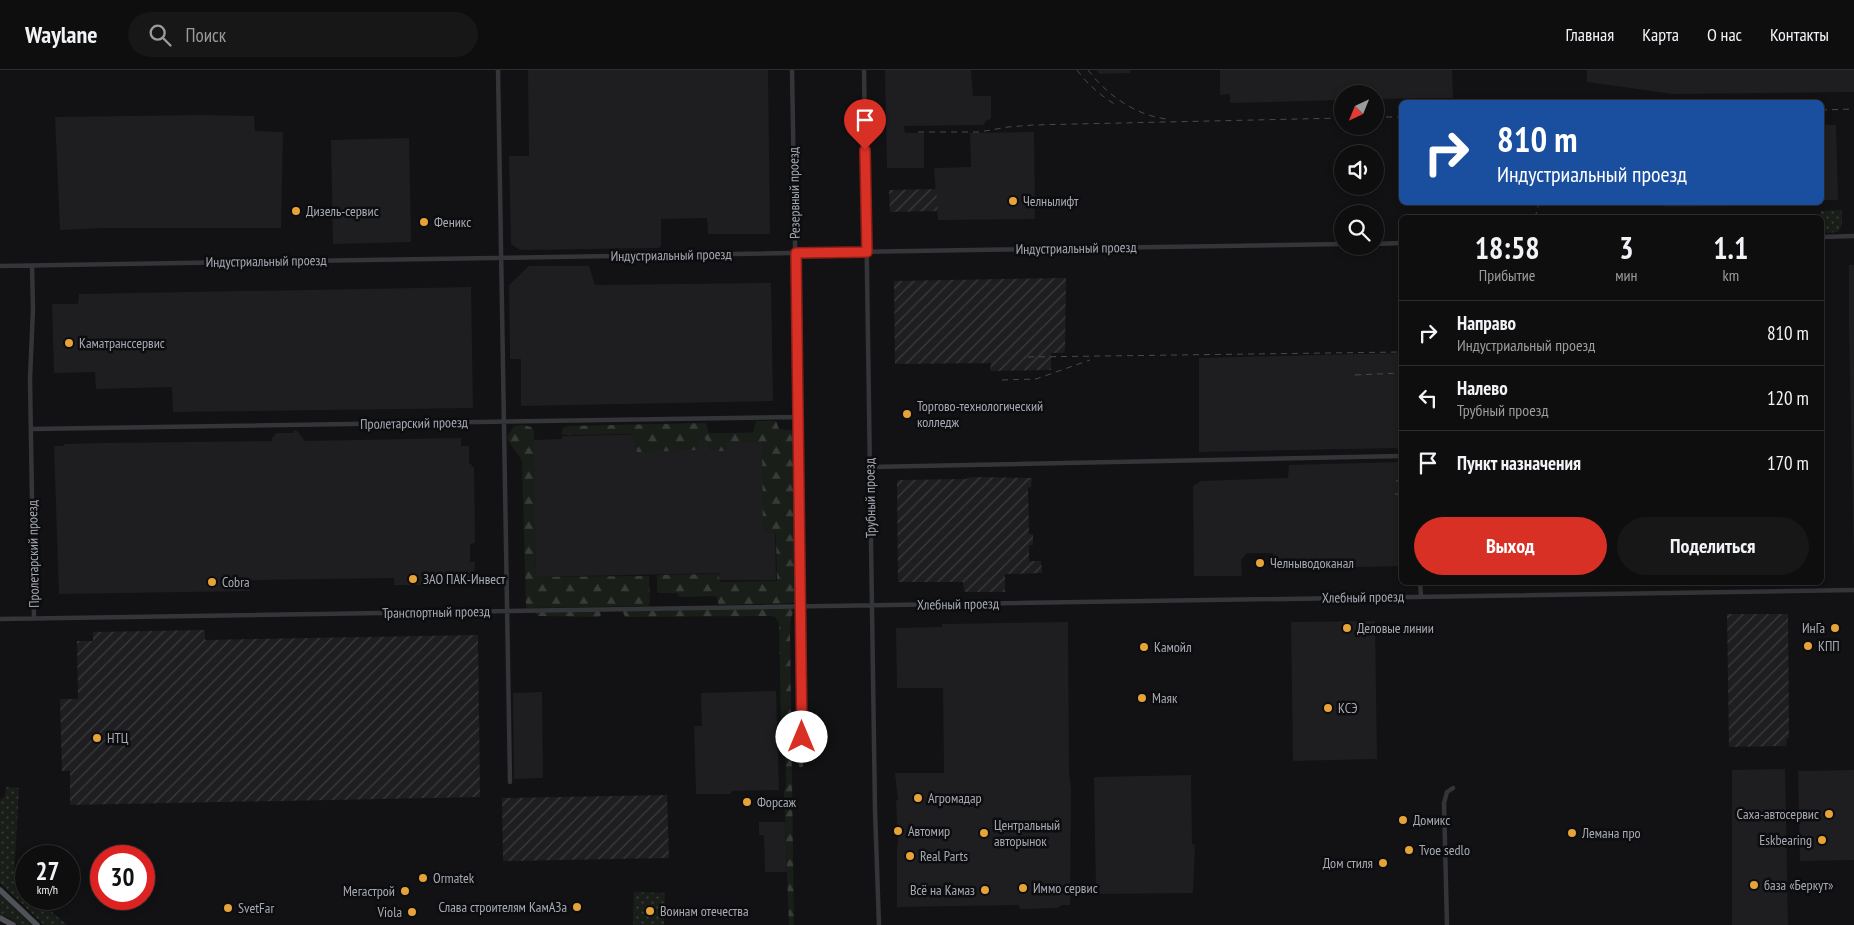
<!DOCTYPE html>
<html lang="ru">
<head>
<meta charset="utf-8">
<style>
  body { margin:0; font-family:"PT Sans Narrow",sans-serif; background:#171718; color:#f1f3f6; height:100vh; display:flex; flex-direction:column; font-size:19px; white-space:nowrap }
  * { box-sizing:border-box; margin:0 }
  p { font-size:16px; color:#9b9c9e }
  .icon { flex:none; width:28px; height:28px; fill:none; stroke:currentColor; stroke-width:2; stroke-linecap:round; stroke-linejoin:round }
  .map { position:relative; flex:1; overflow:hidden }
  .details { position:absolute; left:1399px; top:145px; width:425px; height:370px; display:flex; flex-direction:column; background:#0e0e0f; border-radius:8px; box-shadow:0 2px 8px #0003,0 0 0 1px #2e2e2f }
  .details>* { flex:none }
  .hud { position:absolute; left:1399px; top:30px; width:425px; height:105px; border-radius:8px; box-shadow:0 2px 8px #0003,0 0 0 1px #2e2e2f; background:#1a4fa0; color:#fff; overflow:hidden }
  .needle { width:32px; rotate:223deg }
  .controls { position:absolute; left:1334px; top:15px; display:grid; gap:10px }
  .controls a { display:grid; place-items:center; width:50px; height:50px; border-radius:50%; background:#0e0e0f; box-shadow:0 2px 8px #0003,0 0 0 1px #2e2e2f; font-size:25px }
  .speed { position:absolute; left:15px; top:775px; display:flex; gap:10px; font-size:25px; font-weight:700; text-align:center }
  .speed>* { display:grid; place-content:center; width:65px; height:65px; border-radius:50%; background:#0e0e0f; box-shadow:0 2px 8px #0003,0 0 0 1px #2e2e2f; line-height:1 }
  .speed small { font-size:12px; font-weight:400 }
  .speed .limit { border:8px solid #d22; background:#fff; color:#111 }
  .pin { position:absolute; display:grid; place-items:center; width:42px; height:42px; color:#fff; margin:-51px -21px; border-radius:50% 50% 50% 0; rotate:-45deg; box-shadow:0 0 5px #0007 }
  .pin .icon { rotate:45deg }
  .me { position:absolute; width:55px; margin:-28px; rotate:0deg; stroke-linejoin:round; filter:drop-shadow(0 0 4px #0008) }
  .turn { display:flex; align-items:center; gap:18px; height:105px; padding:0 15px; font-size:22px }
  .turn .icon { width:65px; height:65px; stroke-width:2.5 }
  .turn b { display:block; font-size:35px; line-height:42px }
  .eta { display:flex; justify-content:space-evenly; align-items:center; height:85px; text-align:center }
  .eta b { font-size:30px; font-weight:800; line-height:35px }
  .button { display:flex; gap:10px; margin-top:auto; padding:10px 15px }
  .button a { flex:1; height:58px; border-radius:30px; background:#d93025; color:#fff; font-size:20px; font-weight:800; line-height:58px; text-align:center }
  .button a+a { background:#171718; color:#f1f3f6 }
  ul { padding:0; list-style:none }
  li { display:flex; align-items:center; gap:15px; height:65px; padding:0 15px; border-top:1px solid #2e2e2f }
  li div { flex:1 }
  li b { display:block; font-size:19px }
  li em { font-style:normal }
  header { display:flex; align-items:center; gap:30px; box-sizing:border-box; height:70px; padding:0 25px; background:#0e0e0f; border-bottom:1px solid #2e2e2f }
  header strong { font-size:24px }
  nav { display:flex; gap:28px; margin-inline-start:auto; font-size:18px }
  .search { width:350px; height:45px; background:#171718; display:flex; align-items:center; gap:12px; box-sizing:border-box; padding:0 18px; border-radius:28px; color:#9b9c9e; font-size:19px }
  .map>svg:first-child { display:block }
  .built { fill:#1e1e21 }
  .industrial { fill:url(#industrial-furrows) }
  .grass { fill:url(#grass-dots) }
  .forest { fill:url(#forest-firs) }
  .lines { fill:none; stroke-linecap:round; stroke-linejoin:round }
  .minor { stroke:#343539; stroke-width:4.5 }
  .major { stroke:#505257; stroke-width:5.5 }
  .rail { stroke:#47494d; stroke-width:1; stroke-dasharray:6 5; stroke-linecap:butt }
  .route-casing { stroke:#8d1f18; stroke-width:12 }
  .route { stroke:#d93025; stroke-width:9 }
  .poi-dot { fill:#e6a438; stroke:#0d0d0f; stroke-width:2 }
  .labels { text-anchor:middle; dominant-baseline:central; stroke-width:5; stroke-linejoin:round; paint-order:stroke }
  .street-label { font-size:14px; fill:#a5aab3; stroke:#0d0d0f }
  .poi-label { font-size:14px; fill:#a5aab3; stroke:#0d0d0f; text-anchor:start }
</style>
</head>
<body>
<header>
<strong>Waylane</strong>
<div class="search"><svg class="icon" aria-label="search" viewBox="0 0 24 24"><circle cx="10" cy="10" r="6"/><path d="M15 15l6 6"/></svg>Поиск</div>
<nav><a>Главная</a><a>Карта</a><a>О нас</a><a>Контакты</a></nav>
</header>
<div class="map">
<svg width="1854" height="855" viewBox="0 0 1854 855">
  <defs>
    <pattern id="industrial-furrows" width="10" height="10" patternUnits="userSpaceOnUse" patternTransform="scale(1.25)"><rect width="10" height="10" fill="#1e1e21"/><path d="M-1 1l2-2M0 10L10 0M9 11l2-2" fill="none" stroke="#3c3c3f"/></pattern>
    <pattern id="grass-dots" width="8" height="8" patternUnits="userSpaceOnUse" patternTransform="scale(1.25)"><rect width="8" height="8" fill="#191e19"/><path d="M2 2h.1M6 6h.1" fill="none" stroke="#373c38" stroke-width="1.8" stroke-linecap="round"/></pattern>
    <pattern id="forest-firs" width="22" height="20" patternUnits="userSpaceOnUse" patternTransform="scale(1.25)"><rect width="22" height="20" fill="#191e19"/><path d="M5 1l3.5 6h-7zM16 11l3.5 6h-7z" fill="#373c38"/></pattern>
  </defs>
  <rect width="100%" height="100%" fill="#121214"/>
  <path class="built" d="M 528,0 L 768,0 L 770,164 L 708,164 L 707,148 L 661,149 L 661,176 L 659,178 L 520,180 L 511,174 L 509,86 L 529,86 Z
    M 885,0 L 971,0 L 973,26 L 991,26 L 991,49 L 987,50 L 983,55 L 904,56 L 905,63 L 924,63 L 924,98 L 887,98 Z
    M 1096,0 L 1130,0 L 1130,3 L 1100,4 Z
    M 1220,0 L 1452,0 L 1453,28 L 1375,29 L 1375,24 L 1342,24 L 1342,30 L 1230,33 L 1230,24 L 1220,25 Z
    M 1587,0 L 1854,0 L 1854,22 L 1673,24 L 1587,12 Z
    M 201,45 L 254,46 L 255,61 L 283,62 L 281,158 L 104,158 L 60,160 L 55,47 Z
    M 1821,55 L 1836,55 L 1838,130 L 1821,130 Z
    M 1034,62 L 1035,149 L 938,150 L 934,98 L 971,97 L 970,63 Z
    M 409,68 L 411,172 L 333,174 L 331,70 Z
    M 1747,132 L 1747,136 L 1665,137 L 1665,133 Z
    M 1849,195 L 1854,195 L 1854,494 L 1849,256 Z
    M 529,196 L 589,196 L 595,215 L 771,213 L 773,331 L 521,336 L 521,289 L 510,289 L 509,215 Z
    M 471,217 L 473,338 L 173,342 L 172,317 L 96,319 L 95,302 L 54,303 L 52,234 L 78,234 L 79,224 Z
    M 1401,283 L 1401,378 L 1199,382 L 1199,288 Z
    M 294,360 L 297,361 L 305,371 L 461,368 L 461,376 L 469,376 L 469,393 L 471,394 L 472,397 L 474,397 L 475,473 L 470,474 L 470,492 L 475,492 L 473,515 L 394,515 L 394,508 L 250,510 L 250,521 L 59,524 L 54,376 L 63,376 L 64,374 L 102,373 L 272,371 L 272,368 L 276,363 L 293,363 Z
    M 773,362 L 776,510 L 719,510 L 719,503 L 536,507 L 533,370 L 562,369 L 562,366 Z
    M 1401,392 L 1401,496 L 1281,499 L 1281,492 L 1275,492 L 1273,483 L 1247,483 L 1241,490 L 1242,506 L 1194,506 L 1193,416 L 1201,411 L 1288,408 L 1289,395 Z
    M 1375,551 L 1377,689 L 1293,691 L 1291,552 Z
    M 1068,552 L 1069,702 L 1071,720 L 1070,835 L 1062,835 L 1057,838 L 1025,839 L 1020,839 L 1019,835 L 897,837 L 897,777 L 898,771 L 896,730 L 898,730 L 895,703 L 944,703 L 943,618 L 897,618 L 896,558 L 942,557 L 942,554 Z
    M 776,621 L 779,720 L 731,721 L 731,724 L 696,724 L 694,656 L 702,656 L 701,623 Z
    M 542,622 L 543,708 L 514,709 L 513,623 Z
    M 1785,699 L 1788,855 L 1732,855 L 1732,700 Z
    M 1854,700 L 1854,790 L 1800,791 L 1798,701 Z
    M 1191,705 L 1192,774 L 1195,775 L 1193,823 L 1096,824 L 1094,707 Z
    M 759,752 L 785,752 L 787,802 L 765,802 L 764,765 L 759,765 Z"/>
  <path class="industrial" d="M 936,119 L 938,141 L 890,142 L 889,120 Z
    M 1066,208 L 1065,281 L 1063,283 L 1051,283 L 1051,300 L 990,301 L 991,293 L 895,294 L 894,211 Z
    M 975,407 L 1032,408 L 1031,417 L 1028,418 L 1029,464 L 1033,464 L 1033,475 L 1029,475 L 1029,491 L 1041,491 L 1042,503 L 1005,504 L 1005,522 L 966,522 L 964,521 L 963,512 L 898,512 L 897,412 L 899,410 L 967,409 L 967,408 Z
    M 1727,544 L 1788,544 L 1789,668 L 1787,668 L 1786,676 L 1729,677 Z
    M 205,560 L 205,570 L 478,565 L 480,727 L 70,735 L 70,701 L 62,701 L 60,629 L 78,629 L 77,571 L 93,571 L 93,562 Z
    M 667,725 L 669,788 L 503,791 L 502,728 Z"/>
  <path class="grass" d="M 1842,140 L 1842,155 L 1838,162 L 1826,163 L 1821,157 L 1820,141 Z
    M 6,717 L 19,718 L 14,808 L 26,819 L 26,829 L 37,829 L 67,855 L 44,855 L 0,813 L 0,730 L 5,726 Z
    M 634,822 L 665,823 L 664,855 L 633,855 Z
    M 0,824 L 32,855 L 18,855 L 8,847 L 0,845 Z"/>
  <path class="forest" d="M 756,351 L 776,351 L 779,359 L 791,360 L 794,362 L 796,530 L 793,533 L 719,535 L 716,526 L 680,527 L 677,523 L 658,523 L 657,521 L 657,505 L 718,504 L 720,512 L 777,511 L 776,464 L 763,463 L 762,374 L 760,372 L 728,372 L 726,381 L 711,381 L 708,378 L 708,372 L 704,368 L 699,371 L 698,380 L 637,382 L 632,364 L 564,365 L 561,364 L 563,358 L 567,356 L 706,353 L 709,364 L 753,363 Z
    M 523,355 L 531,357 L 534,361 L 536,507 L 649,506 L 650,533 L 648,536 L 528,538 L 526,537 L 522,391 C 518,382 510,377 507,367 L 514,356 Z
    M 792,538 L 793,543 L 791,547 L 790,562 L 794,855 L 789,855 L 784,721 L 786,717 L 785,655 L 781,652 L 779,553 L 775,547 L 770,546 L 625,547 L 623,542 L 624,540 Z
    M 599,540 L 601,545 L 599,547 L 538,546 L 536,544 L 536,542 Z"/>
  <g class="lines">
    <path class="minor" d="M 498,0 L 510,712
      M 792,0 L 798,347 L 801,695
      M 864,0 L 875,740 L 879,855
      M 1821,167 L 1854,166
      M 1375,174 L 1401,173
      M 0,196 L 1342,174
      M 32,196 L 33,239 L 30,309 L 34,548
      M 31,359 L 798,347
      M 870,397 L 1401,386
      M 1420,512 L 1421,526
      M 0,549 L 1854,520
      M 1447,855 L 1444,733 L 1447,722 L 1453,718"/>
    <path class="major" d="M 0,820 L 37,855
      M 0,848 L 13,855"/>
    <path class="rail" d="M 1077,0 C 1088,15 1100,25 1116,35
      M 1088,0 C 1106,24 1136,46 1167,49
      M 1821,40 L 1854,39
      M 1375,47 L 1401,47
      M 918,62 L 979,62 L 1008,57 L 1033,55 L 1342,48
      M 1535,148 L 1539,132
      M 1028,287 L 1401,282
      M 1355,305 L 1401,303
      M 1002,310 L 1036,309 L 1090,290
      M 1396,411 L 1401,410
      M 1395,424 L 1401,424"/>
  </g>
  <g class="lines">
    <g class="route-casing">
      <path id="route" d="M 802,667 L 796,183 L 867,182 L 865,80"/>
    </g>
    <use href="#route" class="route"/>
  </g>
  <g class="poi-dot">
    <circle cx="1013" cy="131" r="5"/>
    <circle cx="296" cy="141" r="5"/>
    <circle cx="424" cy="152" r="5"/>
    <circle cx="69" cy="273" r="5"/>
    <circle cx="907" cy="344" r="5"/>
    <circle cx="1260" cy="493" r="5"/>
    <circle cx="413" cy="509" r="5"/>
    <circle cx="212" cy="512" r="5"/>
    <circle cx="1347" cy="558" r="5"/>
    <circle cx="1835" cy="558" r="5"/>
    <circle cx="1808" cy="576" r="5"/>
    <circle cx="1144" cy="577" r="5"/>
    <circle cx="1142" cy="628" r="5"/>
    <circle cx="1328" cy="638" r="5"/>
    <circle cx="97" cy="668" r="5"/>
    <circle cx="918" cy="728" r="5"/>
    <circle cx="747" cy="732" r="5"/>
    <circle cx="1829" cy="744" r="5"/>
    <circle cx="1403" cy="750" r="5"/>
    <circle cx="898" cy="761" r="5"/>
    <circle cx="984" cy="763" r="5"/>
    <circle cx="1572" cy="763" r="5"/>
    <circle cx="1822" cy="770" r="5"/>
    <circle cx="1409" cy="780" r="5"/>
    <circle cx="910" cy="786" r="5"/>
    <circle cx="1383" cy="793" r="5"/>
    <circle cx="423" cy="808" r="5"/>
    <circle cx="1754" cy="815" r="5"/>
    <circle cx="1023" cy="818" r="5"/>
    <circle cx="985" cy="820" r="5"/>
    <circle cx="405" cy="821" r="5"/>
    <circle cx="577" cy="837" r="5"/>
    <circle cx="228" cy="838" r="5"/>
    <circle cx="650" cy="841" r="5"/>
    <circle cx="412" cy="842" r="5"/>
  </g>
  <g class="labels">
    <g class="street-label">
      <text transform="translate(794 123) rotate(-91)">Резервный проезд</text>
      <text transform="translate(1076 178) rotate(-1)">Индустриальный проезд</text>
      <text transform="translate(671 185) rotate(-1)">Индустриальный проезд</text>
      <text transform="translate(266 191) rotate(-1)">Индустриальный проезд</text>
      <text transform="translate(414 353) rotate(-1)">Пролетарский проезд</text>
      <text transform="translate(870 428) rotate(-91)">Трубный проезд</text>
      <text transform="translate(33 484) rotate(-91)">Пролетарский проезд</text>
      <text transform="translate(1363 527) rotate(-1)">Хлебный проезд</text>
      <text transform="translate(958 534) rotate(-1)">Хлебный проезд</text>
      <text transform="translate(436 542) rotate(-1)">Транспортный проезд</text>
    </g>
    <g class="poi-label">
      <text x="1023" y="131">Челнылифт</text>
      <text x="306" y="141">Дизель-сервис</text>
      <text x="434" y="152">Феникс</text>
      <text x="79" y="273">Каматранссервис</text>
      <text x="917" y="336">Торгово-технологический<tspan x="917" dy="16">колледж</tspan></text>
      <text x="1270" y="493">Челныводоканал</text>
      <text x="423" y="509">ЗАО ПАК-Инвест</text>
      <text x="222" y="512">Cobra</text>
      <text x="1357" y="558">Деловые линии</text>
      <text x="1825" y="558" text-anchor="end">ИнГа</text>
      <text x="1818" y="576">КПП</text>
      <text x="1154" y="577">Камойл</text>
      <text x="1152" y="628">Маяк</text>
      <text x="1338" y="638">КСЭ</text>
      <text x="107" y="668">НТЦ</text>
      <text x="928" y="728">Агромадар</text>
      <text x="757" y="732">Форсаж</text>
      <text x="1819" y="744" text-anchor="end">Саха-автосервис</text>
      <text x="1413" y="750">Домикс</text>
      <text x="994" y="755">Центральный<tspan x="994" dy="16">авторынок</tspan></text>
      <text x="908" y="761">Автомир</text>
      <text x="1582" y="763">Лемана про</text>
      <text x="1812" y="770" text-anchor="end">Eskbearing</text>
      <text x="1419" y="780">Tvoe sedlo</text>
      <text x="920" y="786">Real Parts</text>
      <text x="1373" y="793" text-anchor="end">Дом стиля</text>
      <text x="433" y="808">Ormatek</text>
      <text x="1764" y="815">база «Беркут»</text>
      <text x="1033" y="818">Иммо сервис</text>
      <text x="975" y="820" text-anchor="end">Всё на Камаз</text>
      <text x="395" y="821" text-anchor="end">Мегастрой</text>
      <text x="567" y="837" text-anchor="end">Слава строителям КамАЗа</text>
      <text x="238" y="838">SvetFar</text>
      <text x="660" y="841">Воинам отечества</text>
      <text x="402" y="842" text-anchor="end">Viola</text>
    </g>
  </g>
</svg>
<div class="controls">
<a><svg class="needle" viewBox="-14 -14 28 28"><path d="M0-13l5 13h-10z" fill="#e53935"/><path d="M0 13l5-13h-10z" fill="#9b9c9e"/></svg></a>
<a><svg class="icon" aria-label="sound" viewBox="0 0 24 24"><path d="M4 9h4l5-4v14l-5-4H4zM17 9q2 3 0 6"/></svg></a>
<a><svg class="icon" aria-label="search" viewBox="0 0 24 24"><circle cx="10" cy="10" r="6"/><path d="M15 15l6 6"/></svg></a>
</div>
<div class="speed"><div>27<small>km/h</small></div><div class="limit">30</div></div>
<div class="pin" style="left:865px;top:80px;background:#d93025"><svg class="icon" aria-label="arrive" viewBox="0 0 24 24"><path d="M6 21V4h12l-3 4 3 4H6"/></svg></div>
<svg class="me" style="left:802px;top:667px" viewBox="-20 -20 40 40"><circle r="19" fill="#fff"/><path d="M0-13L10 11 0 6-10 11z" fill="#d93025"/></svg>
<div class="hud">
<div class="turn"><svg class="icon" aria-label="right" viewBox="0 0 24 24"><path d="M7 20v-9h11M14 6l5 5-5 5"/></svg><div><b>810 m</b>Индустриальный проезд</div></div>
</div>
<section class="details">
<div class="eta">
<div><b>18:58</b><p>Прибытие</p></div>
<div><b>3</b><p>мин</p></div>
<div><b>1.1</b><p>km</p></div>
</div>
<ul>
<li><svg class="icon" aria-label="right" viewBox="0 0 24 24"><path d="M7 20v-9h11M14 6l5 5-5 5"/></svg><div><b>Направо</b><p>Индустриальный проезд</p></div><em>810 m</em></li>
<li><svg class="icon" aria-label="left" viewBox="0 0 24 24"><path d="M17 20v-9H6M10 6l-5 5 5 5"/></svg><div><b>Налево</b><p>Трубный проезд</p></div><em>120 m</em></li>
<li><svg class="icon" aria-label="arrive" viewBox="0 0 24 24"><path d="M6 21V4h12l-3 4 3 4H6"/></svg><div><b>Пункт назначения</b></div><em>170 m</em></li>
</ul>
<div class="button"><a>Выход</a><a>Поделиться</a></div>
</section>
</div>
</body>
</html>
